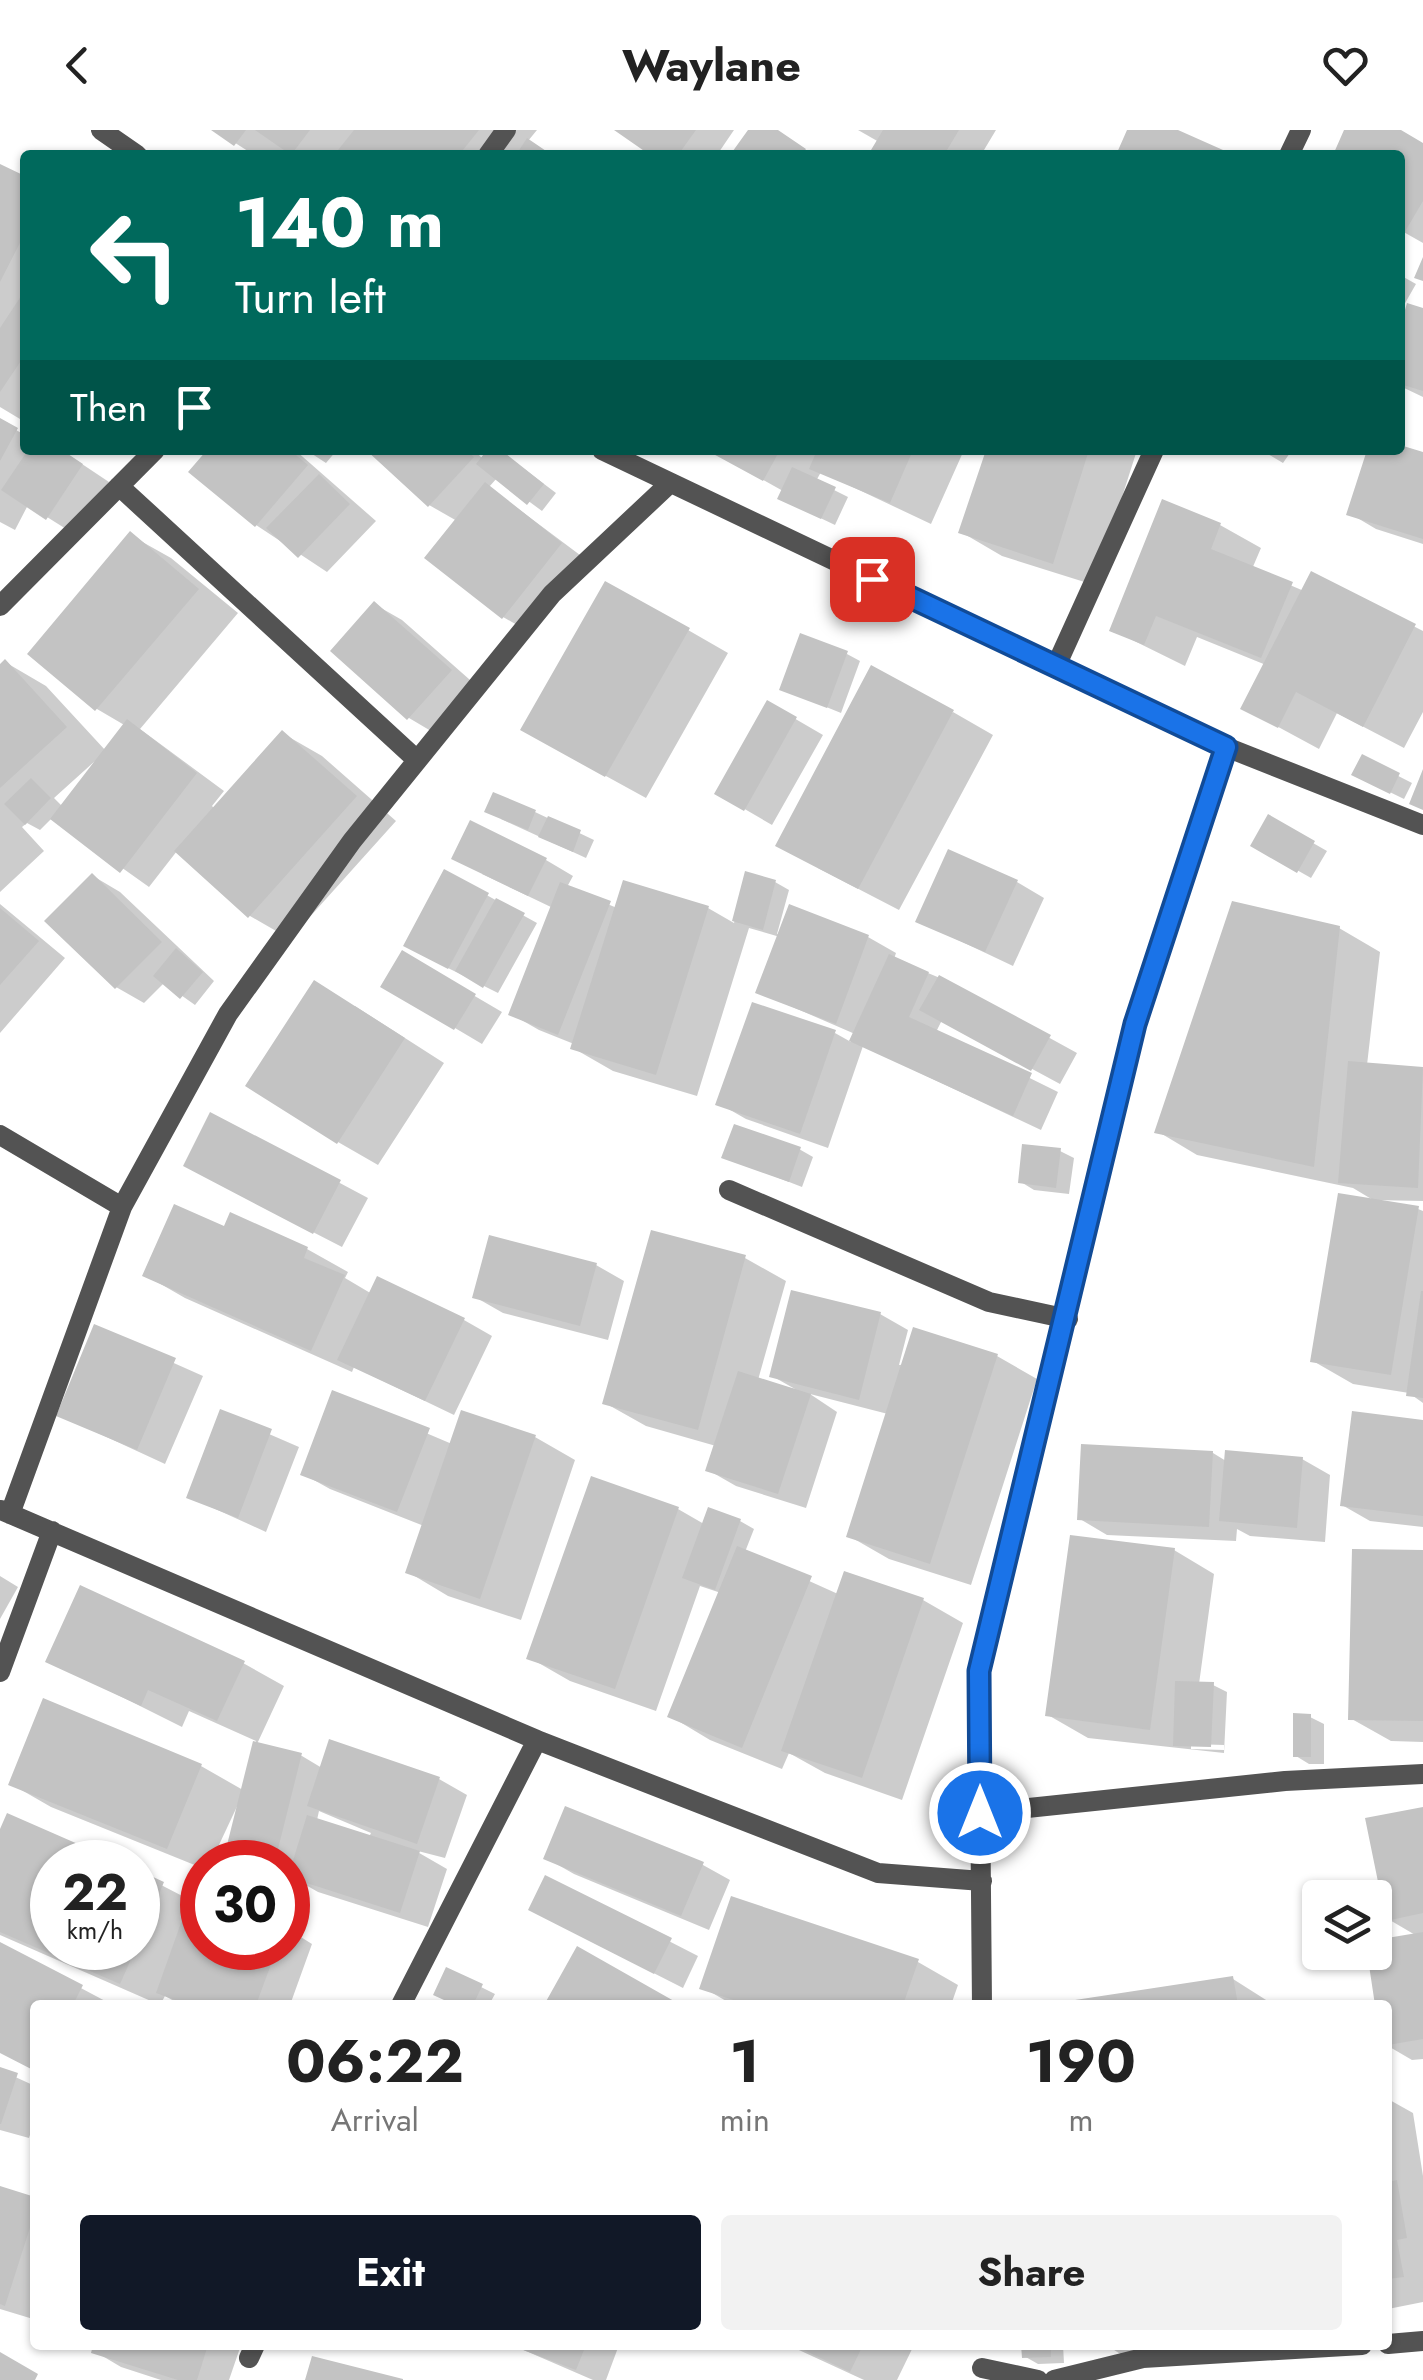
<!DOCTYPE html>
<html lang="en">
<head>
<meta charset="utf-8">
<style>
  body { margin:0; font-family:Jost,sans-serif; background:#f2f2f2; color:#222; height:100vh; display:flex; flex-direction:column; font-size:38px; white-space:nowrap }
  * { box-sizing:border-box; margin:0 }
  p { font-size:32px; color:#767676 }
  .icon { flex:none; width:55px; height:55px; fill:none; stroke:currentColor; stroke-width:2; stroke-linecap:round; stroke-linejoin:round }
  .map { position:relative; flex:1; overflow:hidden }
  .panel { position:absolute; left:30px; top:1870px; width:1362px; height:350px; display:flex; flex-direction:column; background:#fff; border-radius:10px; box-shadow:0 2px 8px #0004 }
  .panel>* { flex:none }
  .hud { position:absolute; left:20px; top:20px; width:1385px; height:305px; border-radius:10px; box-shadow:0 2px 8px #0004; background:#00695c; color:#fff; overflow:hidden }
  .controls { position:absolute; left:1302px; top:1750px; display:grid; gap:20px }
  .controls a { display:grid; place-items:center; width:90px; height:90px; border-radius:10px; background:#fff; box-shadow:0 2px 8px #0004; font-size:50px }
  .speed { position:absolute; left:30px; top:1710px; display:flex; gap:20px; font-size:50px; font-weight:700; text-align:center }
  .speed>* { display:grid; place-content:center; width:130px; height:130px; border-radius:50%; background:#fff; box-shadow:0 2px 8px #0004; line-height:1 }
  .speed small { font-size:25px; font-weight:400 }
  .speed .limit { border:15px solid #d22; background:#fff; color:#111 }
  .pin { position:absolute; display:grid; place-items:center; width:85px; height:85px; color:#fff; margin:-42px; border-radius:20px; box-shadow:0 5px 15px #0006 }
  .me { position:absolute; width:110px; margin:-55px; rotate:0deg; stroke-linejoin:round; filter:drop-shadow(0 0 8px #0008) }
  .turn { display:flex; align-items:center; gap:35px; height:210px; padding:0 50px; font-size:45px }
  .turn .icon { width:130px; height:130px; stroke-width:2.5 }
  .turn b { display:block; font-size:70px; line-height:85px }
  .then { display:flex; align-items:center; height:95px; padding:0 50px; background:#0003; gap:20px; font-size:38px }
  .eta { display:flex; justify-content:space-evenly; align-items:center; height:170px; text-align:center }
  .eta b { font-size:60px; font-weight:700; line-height:70px }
  .primary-button { display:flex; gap:20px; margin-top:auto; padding:20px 50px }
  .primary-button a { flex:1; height:115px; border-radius:10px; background:#111827; color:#fff; font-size:40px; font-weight:700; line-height:115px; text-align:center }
  .primary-button a+a { background:#f2f2f2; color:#222 }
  header { display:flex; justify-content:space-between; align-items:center; height:130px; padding:0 50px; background:#fff; font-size:45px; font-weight:700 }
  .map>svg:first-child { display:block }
  .shadow { fill:#0003; fill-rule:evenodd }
  .building { fill:#c3c3c3 }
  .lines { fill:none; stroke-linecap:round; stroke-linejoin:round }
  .minor { stroke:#535353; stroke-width:20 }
  .route-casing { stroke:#114b97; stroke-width:25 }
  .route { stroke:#1a73e8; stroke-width:18 }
</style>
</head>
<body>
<header><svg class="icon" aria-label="back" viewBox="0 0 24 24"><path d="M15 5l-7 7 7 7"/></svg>Waylane<svg class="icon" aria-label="heart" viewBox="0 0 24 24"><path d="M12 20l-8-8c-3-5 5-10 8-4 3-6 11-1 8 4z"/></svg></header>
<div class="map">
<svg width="1423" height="2250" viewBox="0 0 1423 2250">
  <rect width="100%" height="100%" fill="#fff"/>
  <path class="shadow" d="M 215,0 L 537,0 L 528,11 L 552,25 L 295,25 L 288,21 L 285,25 L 254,25 Z
    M 618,0 L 734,0 L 717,25 L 654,25 Z
    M 858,0 L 996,0 L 981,25 L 871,25 L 879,12 Z
    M 1347,0 L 1396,0 L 1423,16 L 1423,113 L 1400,100 L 1400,25 L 1338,25 L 1334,23 Z
    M 0,36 L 25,49 L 25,282 L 20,289 L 0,277 Z
    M 1400,145 L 1416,154 L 1400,182 Z
    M 1423,181 L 1423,267 L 1400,256 L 1400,206 Z
    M 0,291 L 25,305 L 25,320 L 61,320 L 109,352 L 74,404 L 28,375 L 15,400 L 0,392 Z
    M 1400,317 L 1423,325 L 1423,414 L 1376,399 L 1349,383 L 1369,320 Z
    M 210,320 L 295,320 L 376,391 L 327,442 L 256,395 L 192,342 Z
    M 306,320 L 337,320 L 326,333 Z
    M 370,320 L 474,320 L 483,329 L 490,320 L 499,320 L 556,363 L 542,381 L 497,348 L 489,357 L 588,431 L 531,503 L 503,487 L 457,391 L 429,375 Z
    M 710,320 L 964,320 L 931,394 L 821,342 L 816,351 L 848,367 L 835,395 L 793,375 L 783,361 Z
    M 988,320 L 1137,320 L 1094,455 L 1002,426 L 961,402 Z
    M 1261,320 L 1292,320 L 1283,333 Z
    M 1164,373 L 1220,395 L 1261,418 L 1252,439 L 1304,461 L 1312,444 L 1423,501 L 1423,582 L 1404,618 L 1337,583 L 1319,619 L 1243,578 L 1266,535 L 1197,507 L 1185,536 L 1112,500 Z
    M 130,405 L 171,428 L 238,483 L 140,599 L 224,661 L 212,676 L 215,679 L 282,603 L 322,626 L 396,691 L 290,809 L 250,786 L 177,721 L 149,757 L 52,688 L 40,700 L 27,693 L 22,697 L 44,721 L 0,762 L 0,537 L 5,532 L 46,556 L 106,621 L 126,596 L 97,579 L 30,523 ZM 95,631 L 63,677 L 54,668 Z
    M 374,474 L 402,490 L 478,557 L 436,604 L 409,588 Z
    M 688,500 L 728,523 L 646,668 L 564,623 Z
    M 847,524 L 860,531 L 841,583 L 782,559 Z
    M 768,573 L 823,605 L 772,695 L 717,663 Z
    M 953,582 L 993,605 L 899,780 L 818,738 Z
    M 1363,628 L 1412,653 L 1404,669 L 1367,651 Z
    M 535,682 L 594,710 L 586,728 L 501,689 Z
    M 1269,688 L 1327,721 L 1311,748 L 1253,715 Z
    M 546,730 L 573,746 L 567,757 L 617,778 L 708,778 L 734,793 L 747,744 L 775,752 L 789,760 L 777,804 L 780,805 L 791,778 L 868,807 L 896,823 L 894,829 L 940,848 L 1077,923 L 1060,954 L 942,890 L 936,902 L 1058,962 L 1041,1000 L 863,916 L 828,1018 L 746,989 L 718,973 L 835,903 L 851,912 L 855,904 L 758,862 L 780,807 L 749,798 L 697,966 L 613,941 L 573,918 L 574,914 L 539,900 L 511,884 L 553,778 L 482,744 Z
    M 445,742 L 537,793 L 498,863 L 434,831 Z
    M 93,746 L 120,762 L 214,851 L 195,875 L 164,853 L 144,873 L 116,857 Z
    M 1017,752 L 1044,768 L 1013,836 L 918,791 Z
    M 0,774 L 65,828 L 0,903 Z
    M 1339,798 L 1380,822 L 1367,935 L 1423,939 L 1423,1071 L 1373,1070 L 1353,1058 L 1197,1025 L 1157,1001 Z
    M 403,824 L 502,882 L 482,914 L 384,856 Z
    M 355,876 L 444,933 L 378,1035 L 338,1012 Z
    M 212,985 L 368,1068 L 342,1117 L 214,1051 Z
    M 799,1019 L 813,1027 L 802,1057 L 724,1027 Z
    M 1060,1021 L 1074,1028 L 1069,1064 L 1034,1060 L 1021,1052 Z
    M 1418,1079 L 1423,1081 L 1423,1273 L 1409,1263 L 1353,1254 L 1313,1231 Z
    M 231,1085 L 307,1119 L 348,1142 L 345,1148 L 372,1164 L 464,1190 L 492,1206 L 454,1285 L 354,1237 L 352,1242 L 185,1168 L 145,1145 L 225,1099 Z
    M 745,1128 L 786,1151 L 758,1250 L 795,1259 L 772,1246 L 880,1184 L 908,1200 L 899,1235 L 997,1226 L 1037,1249 L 971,1455 L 889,1429 L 849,1406 L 888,1284 L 810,1264 L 837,1282 L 806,1378 L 736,1356 L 708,1340 L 716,1316 L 646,1296 L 605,1273 Z
    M 596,1135 L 624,1151 L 608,1210 L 503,1183 L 475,1167 Z
    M 95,1198 L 203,1246 L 165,1334 L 59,1285 Z
    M 334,1264 L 452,1314 L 535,1307 L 575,1330 L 521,1490 L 448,1466 L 408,1442 L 424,1396 L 330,1359 L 303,1344 Z
    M 221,1283 L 299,1317 L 266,1402 L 189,1367 Z
    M 1423,1292 L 1423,1397 L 1370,1391 L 1342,1375 Z
    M 1213,1323 L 1226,1331 L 1302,1329 L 1330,1345 L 1325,1412 L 1250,1406 L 1237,1399 L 1236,1411 L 1107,1405 L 1080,1389 Z
    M 592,1349 L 678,1379 L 704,1394 L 709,1380 L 740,1391 L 754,1399 L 745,1422 L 838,1464 L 923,1470 L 963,1493 L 902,1670 L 825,1643 L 789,1623 L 782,1639 L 710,1610 L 670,1586 L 721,1463 L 700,1456 L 656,1581 L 570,1551 L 530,1528 Z
    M 1174,1420 L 1214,1444 L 1199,1554 L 1213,1555 L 1227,1562 L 1224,1623 L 1088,1608 L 1048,1585 ZM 1191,1614 L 1224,1615 L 1224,1620 L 1191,1619 Z
    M 1423,1423 L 1423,1612 L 1391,1611 L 1350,1588 Z
    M 0,1446 L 18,1457 L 0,1489 Z
    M 48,1530 L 243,1533 L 284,1556 L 257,1614 L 302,1626 L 322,1638 L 439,1649 L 467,1665 L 445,1728 L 414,1720 L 447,1739 L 428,1797 L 318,1762 L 290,1746 L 288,1732 L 254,1732 L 229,1718 L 241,1668 L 211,1732 L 202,1732 L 202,1738 L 51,1677 L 11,1654 L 45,1572 L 201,1636 L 243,1660 L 256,1611 L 189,1581 L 182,1597 ZM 319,1681 L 371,1703 L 369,1707 L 317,1690 Z
    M 1310,1587 L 1324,1594 L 1324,1634 L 1309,1634 L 1296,1626 Z
    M 1423,1679 L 1423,1929 L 1412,1930 L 1388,1916 L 1388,1875 L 1378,1875 L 1375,1813 L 1417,1806 L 1388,1789 Z
    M 8,1687 L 113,1732 L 52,1732 L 52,1818 L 138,1818 L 138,1743 L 192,1771 L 194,1766 L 202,1769 L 202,1818 L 288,1818 L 288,1799 L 312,1814 L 290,1875 L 181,1875 L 165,1866 L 160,1875 L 0,1805 L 0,1705 Z
    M 546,1728 L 703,1735 L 730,1750 L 709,1800 L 574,1744 Z
    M 546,1748 L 698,1826 L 683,1858 L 559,1795 Z
    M 0,1815 L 109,1873 L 35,1875 L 35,1940 L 0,1922 Z
    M 918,1832 L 958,1855 L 951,1875 L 733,1875 L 702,1857 Z
    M 1233,1849 L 1274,1875 L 1078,1875 Z
    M 481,1857 L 495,1864 L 489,1875 L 457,1875 Z
    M 0,1940 L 35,1956 L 35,1989 L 29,2008 L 0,2000 Z
    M 1388,1969 L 1413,1983 L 1423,2046 L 1423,2172 L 1388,2179 Z
    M 0,2059 L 35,2069 L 33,2189 L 0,2179 Z
    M 96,2215 L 241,2215 L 229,2250 L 161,2250 L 121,2237 L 94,2221 Z
    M 512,2215 L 619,2215 L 606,2250 L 593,2250 Z
    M 788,2215 L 914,2215 L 897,2250 L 864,2250 Z
    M 1024,2215 L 1063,2215 L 1064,2233 L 1038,2234 L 1024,2226 Z
    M 1106,2215 L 1280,2215 L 1127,2228 Z"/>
  <path class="building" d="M 211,0 L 246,0 L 234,16 Z
    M 255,0 L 310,0 L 291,25 Z
    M 354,0 L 479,0 L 459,25 L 334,25 Z
    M 614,0 L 696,0 L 678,25 L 650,25 Z
    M 748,0 L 778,0 L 806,19 L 802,25 L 730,25 Z
    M 883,0 L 959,0 L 944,25 L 868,25 Z
    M 1127,0 L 1178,0 L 1223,20 L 1221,25 L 1116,25 Z
    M 1344,0 L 1401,0 L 1423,13 L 1423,71 L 1403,105 L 1400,25 L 1333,25 Z
    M 527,8 L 552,25 L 516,25 Z
    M 0,34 L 25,46 L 25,103 L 0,152 Z
    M 1423,127 L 1423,151 L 1414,148 Z
    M 25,160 L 25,225 L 0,262 L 0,198 Z
    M 1407,173 L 1423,178 L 1423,261 L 1400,254 L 1400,197 Z
    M 0,288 L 18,298 L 0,331 Z
    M 1400,315 L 1423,322 L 1423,409 L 1346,385 L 1367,320 L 1400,320 Z
    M 28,320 L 62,320 L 83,334 L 46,390 L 1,360 Z
    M 207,320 L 290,320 L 308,335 L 255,397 L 188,342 Z
    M 366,320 L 466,320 L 474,327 L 428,377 Z
    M 487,320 L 501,320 L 544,354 L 527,375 L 476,334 Z
    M 706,320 L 780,320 L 763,351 Z
    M 817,320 L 913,320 L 890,373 L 809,339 Z
    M 986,320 L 1089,320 L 1053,434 L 958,403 Z
    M 792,337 L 836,357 L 821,389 L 777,369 Z
    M 319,344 L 350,374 L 298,428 L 266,398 Z
    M 485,352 L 562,413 L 502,489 L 424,428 Z
    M 1162,369 L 1221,393 L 1211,419 L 1293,452 L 1261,528 L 1156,486 L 1144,515 L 1109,501 Z
    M 130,401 L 199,459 L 95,581 L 27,524 Z
    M 1311,441 L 1416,494 L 1363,597 L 1296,562 L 1278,598 L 1240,579 Z
    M 605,451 L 690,498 L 605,647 L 520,600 Z
    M 374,471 L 452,540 L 407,590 L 330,521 Z
    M 800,503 L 848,521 L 827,578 L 779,560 Z
    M 5,529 L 67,597 L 0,658 L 0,534 Z
    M 871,535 L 954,580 L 858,759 L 775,716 Z
    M 767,570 L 797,587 L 744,681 L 714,664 Z
    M 127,589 L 197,643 L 120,743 L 50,689 Z
    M 282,600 L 357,666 L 248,788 L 174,721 Z
    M 1362,624 L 1400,643 L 1390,664 L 1351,645 Z
    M 1423,639 L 1423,680 L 1409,674 Z
    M 31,648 L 51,668 L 25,695 L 4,674 Z
    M 493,662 L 536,680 L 528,700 L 484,682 Z
    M 1268,684 L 1315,711 L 1297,743 L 1250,716 Z
    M 548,686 L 581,700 L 573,722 L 538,707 Z
    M 470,690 L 547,728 L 528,766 L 451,729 Z
    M 948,719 L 1018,750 L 985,822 L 915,792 Z
    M 444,739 L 489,763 L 448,839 L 403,816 Z
    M 745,741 L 776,750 L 763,800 L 732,791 Z
    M 92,743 L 162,812 L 115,859 L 44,791 Z
    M 623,750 L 709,776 L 656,945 L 570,919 Z
    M 560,752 L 611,771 L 558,905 L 508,885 Z
    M 496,768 L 525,783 L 483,858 L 455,841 Z
    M 1232,771 L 1340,796 L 1314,1037 L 1154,1003 Z
    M 789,774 L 869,805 L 836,894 L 755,863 Z
    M 0,778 L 39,811 L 0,855 Z
    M 176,818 L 203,842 L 180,869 L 153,846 Z
    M 402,820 L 476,864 L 454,900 L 380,857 Z
    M 889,824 L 929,842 L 909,887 L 1032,943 L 1013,986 L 849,911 Z
    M 939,845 L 1051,905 L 1031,941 L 919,880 Z
    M 314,850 L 405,908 L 337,1014 L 245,956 Z
    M 752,872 L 836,900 L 800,1004 L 715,975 Z
    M 1348,931 L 1423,937 L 1418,1058 L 1338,1053 Z
    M 210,982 L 341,1050 L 313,1104 L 183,1036 Z
    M 734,994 L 801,1017 L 789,1052 L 721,1028 Z
    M 1022,1014 L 1061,1018 L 1056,1058 L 1018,1053 Z
    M 1338,1063 L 1419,1076 L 1391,1245 L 1310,1232 Z
    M 174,1074 L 224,1096 L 230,1082 L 308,1117 L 304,1128 L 345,1145 L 311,1221 L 142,1146 Z
    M 651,1100 L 746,1125 L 698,1300 L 602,1274 Z
    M 489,1105 L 597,1133 L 580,1196 L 472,1168 Z
    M 377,1146 L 465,1188 L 425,1271 L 337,1230 Z
    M 791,1160 L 881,1182 L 859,1270 L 769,1247 Z
    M 1421,1161 L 1423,1161 L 1423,1268 L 1406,1266 Z
    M 94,1194 L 176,1228 L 137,1320 L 56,1286 Z
    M 913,1197 L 998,1224 L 930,1434 L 846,1407 Z
    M 738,1241 L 811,1264 L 778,1364 L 705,1341 Z
    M 332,1260 L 430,1298 L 397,1382 L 300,1345 Z
    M 220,1279 L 272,1299 L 238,1388 L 186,1368 Z
    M 461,1280 L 536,1305 L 480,1469 L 405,1443 Z
    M 1352,1281 L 1423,1290 L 1423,1386 L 1340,1376 Z
    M 1081,1314 L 1213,1321 L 1209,1397 L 1077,1390 Z
    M 1225,1320 L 1303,1327 L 1297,1398 L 1219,1391 Z
    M 591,1346 L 679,1377 L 615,1559 L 526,1529 Z
    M 708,1377 L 741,1389 L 715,1460 L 682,1448 Z
    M 1070,1405 L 1175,1418 L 1150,1600 L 1045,1586 Z
    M 737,1416 L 812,1446 L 742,1618 L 667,1587 Z
    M 1352,1419 L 1423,1420 L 1423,1591 L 1348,1590 Z
    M 844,1441 L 924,1468 L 862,1648 L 781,1621 Z
    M 80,1455 L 245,1531 L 217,1591 L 148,1560 L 141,1576 L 45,1532 Z
    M 1175,1551 L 1214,1552 L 1211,1617 L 1173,1616 Z
    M 43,1568 L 202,1634 L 167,1719 L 8,1655 Z
    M 1293,1583 L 1311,1584 L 1311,1627 L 1293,1627 Z
    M 329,1609 L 440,1647 L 417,1714 L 307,1676 Z
    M 253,1611 L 302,1623 L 275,1731 L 226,1719 Z
    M 565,1676 L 704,1732 L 681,1786 L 543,1729 Z
    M 1423,1677 L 1423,1783 L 1386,1791 L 1365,1688 Z
    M 7,1683 L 119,1732 L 52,1732 L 52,1818 L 136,1818 L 120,1854 L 0,1802 L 0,1699 Z
    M 307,1685 L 420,1721 L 400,1783 L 288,1747 Z
    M 138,1740 L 164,1752 L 138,1814 Z
    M 545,1745 L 672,1808 L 654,1844 L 528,1780 Z
    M 192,1762 L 202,1766 L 202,1818 L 277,1818 L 256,1875 L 189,1875 L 156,1863 Z
    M 731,1766 L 919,1829 L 903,1875 L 749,1875 L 699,1859 Z
    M 1423,1802 L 1423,1909 L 1388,1915 L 1388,1875 L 1375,1875 L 1367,1822 L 1375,1822 L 1375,1810 Z
    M 0,1812 L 83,1855 L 73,1875 L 35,1875 L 35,1941 L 0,1923 Z
    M 577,1816 L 681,1875 L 544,1875 Z
    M 446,1837 L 483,1854 L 473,1875 L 455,1875 L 433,1865 Z
    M 1233,1846 L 1238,1875 L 1076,1875 L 1075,1870 Z
    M 0,1937 L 18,1943 L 1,1994 L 0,1994 Z
    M 1397,2050 L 1407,2108 L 1397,2110 L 1404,2147 L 1388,2149 L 1388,2052 Z
    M 0,2056 L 35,2067 L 35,2082 L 5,2176 L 0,2174 Z
    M 93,2215 L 208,2215 L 197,2250 L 178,2250 L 91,2223 Z
    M 510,2215 L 586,2215 L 576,2240 Z
    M 793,2215 L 863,2215 L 850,2242 Z
    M 1021,2215 L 1051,2215 L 1051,2227 L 1022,2228 Z
    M 0,2222 L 38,2244 L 35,2250 L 0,2250 Z
    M 312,2226 L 403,2249 L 403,2250 L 305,2250 Z"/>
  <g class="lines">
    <path class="minor" d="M 101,0 L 137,25
      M 488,25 L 506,0
      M 1289,25 L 1301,0
      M 602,320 L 1226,617 L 1423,695
      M 119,356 L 417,630
      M 0,476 L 155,320
      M 1056,536 L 1154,320
      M 0,1005 L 122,1077
      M 729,1060 L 989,1172 L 1068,1189
      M 1,1380 L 537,1610 L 878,1743 L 982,1751
      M 10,1384 L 122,1077 L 228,884 L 352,711 L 552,464 L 669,354
      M 0,1542 L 52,1401
      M 980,1683 L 1285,1651 L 1423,1644
      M 401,1875 L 537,1610
      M 982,1875 L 979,1541 L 1135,894 L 1226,617
      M 1388,2214 L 1423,2211
      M 249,2228 L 255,2215
      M 982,2238 L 1038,2250
      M 1054,2250 L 1143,2228 L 1362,2215"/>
  </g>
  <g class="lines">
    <g class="route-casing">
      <path id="route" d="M 872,449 L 1226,617 L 1135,894 L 979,1541 L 980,1683"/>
    </g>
    <use href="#route" class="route"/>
  </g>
</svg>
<div class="controls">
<a><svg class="icon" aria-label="layers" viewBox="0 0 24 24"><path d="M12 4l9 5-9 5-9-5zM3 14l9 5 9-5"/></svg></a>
</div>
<div class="speed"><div>22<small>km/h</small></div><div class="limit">30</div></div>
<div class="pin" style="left:872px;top:449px;background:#d93025"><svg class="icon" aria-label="arrive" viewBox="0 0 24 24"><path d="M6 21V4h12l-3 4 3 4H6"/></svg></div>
<svg class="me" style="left:980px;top:1683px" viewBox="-20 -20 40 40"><circle r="17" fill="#1a73e8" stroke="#fff" stroke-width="3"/><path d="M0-11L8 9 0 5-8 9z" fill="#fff"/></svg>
<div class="hud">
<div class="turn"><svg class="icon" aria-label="left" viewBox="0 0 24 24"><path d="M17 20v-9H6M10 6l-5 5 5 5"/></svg><div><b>140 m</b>Turn left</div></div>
<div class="then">Then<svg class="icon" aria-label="arrive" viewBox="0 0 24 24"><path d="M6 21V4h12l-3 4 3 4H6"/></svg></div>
</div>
<section class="panel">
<div class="eta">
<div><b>06:22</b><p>Arrival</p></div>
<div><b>1</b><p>min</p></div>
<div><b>190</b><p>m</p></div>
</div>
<div class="primary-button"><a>Exit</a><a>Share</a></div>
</section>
</div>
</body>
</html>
